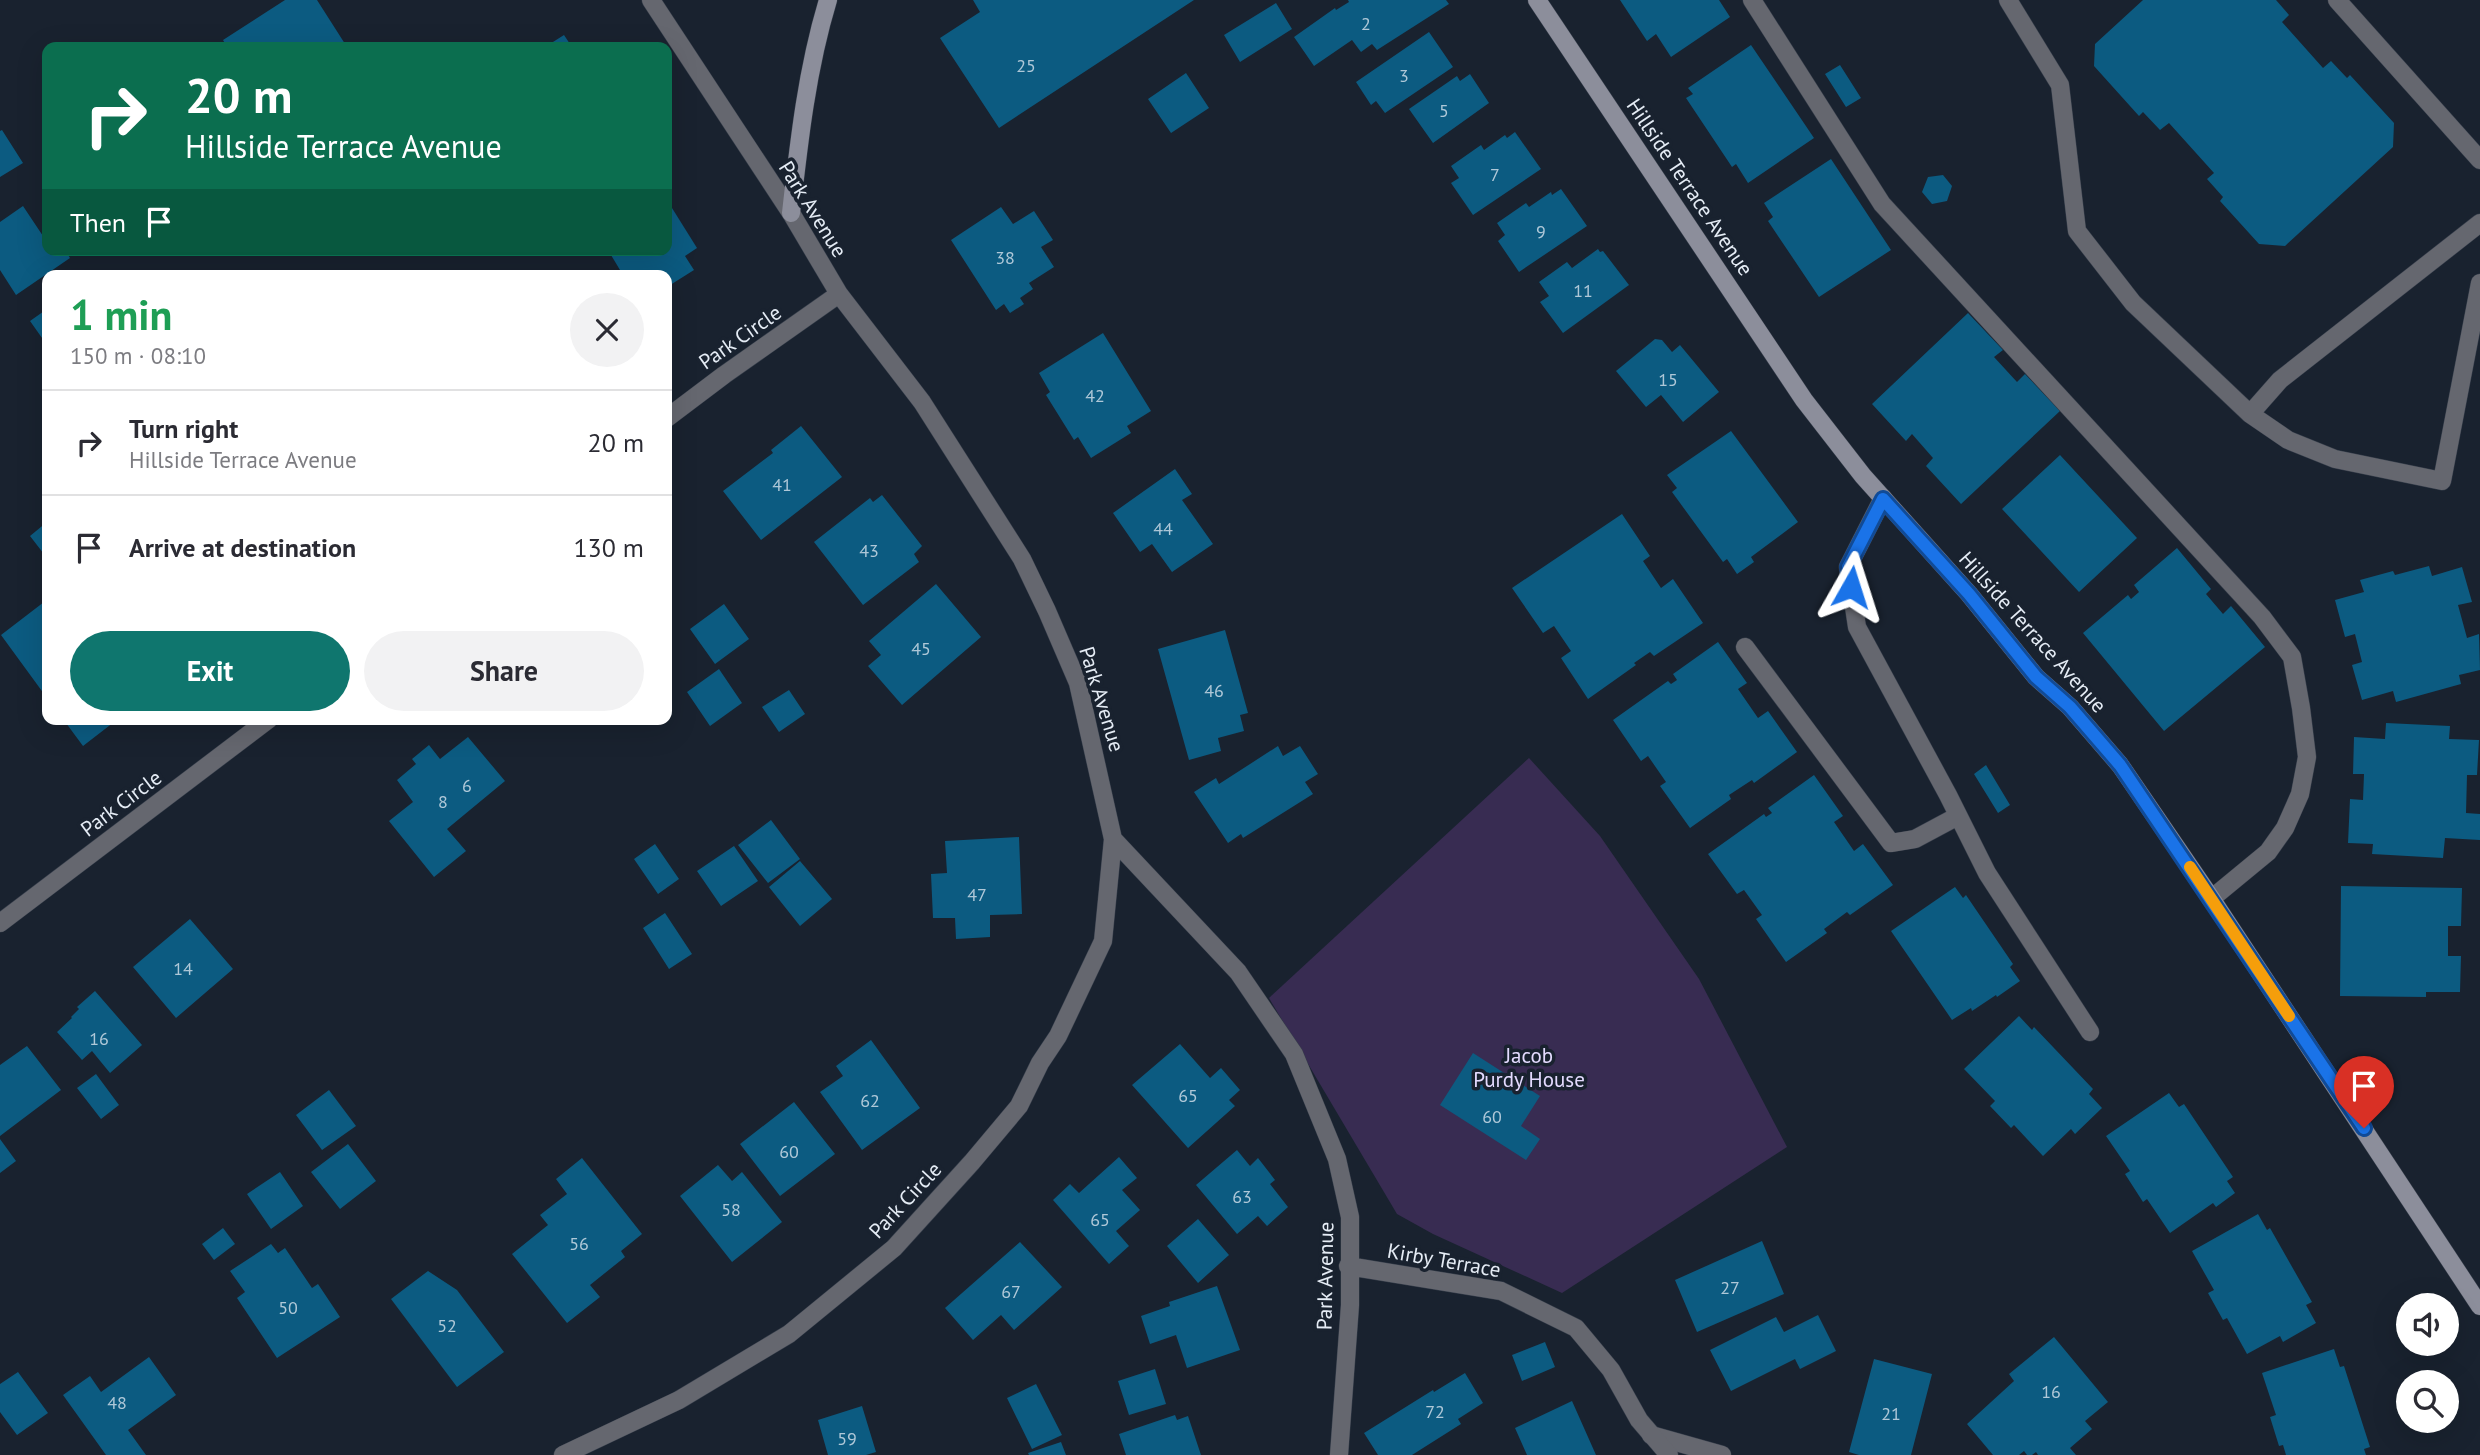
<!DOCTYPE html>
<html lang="en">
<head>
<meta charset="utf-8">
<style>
  body { margin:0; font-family:"PT Sans",sans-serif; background:#f2f2f3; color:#2b2b33; height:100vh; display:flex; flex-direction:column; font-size:26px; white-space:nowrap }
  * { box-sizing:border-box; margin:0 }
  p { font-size:23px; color:#7c7c81 }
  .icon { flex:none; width:38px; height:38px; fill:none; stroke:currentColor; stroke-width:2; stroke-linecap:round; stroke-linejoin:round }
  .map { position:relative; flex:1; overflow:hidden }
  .side { position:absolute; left:42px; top:270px; width:630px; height:455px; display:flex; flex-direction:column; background:#fff; border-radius:14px; box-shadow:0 7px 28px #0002 }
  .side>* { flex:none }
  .top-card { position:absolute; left:42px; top:42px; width:630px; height:214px; border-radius:14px; box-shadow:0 7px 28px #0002; background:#0b6e4f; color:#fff; overflow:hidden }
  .buttons { position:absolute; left:2396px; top:1293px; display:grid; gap:14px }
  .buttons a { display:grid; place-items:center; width:63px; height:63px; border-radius:50%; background:#fff; box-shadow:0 7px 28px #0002; font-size:35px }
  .pin { position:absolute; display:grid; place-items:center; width:60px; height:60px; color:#fff; margin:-72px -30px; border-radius:50% 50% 50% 0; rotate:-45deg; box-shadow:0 0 7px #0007 }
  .pin .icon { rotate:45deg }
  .me { position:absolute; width:77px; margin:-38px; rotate:6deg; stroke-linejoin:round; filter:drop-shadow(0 0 5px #0008) }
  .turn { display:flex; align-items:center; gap:24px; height:147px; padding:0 28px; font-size:32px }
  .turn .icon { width:91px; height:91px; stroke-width:2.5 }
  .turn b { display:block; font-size:49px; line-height:60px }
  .then { display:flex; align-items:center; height:66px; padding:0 28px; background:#0003; gap:14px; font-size:26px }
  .round { display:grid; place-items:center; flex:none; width:74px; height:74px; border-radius:37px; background:#f2f2f3 }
  .headline { display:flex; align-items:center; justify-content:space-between; height:119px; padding:0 28px }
  h1 { font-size:42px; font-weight:700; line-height:52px; color:#1e9e55 }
  .button { display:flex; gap:14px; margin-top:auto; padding:14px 28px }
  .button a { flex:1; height:80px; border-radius:42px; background:#0f766e; color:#fff; font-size:28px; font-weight:700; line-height:80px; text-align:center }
  .button a+a { background:#f2f2f3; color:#2b2b33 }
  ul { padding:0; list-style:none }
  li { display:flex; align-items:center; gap:21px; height:105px; padding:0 28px; border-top:2px solid #e1e1e2 }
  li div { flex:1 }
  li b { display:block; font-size:26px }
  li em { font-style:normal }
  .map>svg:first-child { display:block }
  .park { fill:#382c52 }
  .building { fill:#0c5b81 }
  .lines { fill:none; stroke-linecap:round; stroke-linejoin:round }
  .lane-casing { stroke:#363e4b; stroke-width:19 }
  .street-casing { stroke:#363e4b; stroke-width:19 }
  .secondary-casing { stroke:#363e4b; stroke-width:19 }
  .lane { stroke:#65676f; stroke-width:18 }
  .street { stroke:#65676f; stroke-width:18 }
  .secondary { stroke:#8c8e9b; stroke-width:18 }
  .route-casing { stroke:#114b97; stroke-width:18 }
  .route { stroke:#1a73e8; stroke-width:12 }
  .slow { stroke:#f59e0b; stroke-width:12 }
  .labels { text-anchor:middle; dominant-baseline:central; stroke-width:7; stroke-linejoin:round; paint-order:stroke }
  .number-label { font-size:18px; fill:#afc8d8 }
  .street-label { font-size:21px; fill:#e5ecf5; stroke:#19222f }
  .park-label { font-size:21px; fill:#e4dbff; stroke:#19222f }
</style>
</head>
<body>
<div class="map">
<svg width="2480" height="1455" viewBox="0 0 2480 1455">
  <rect width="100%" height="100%" fill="#19222f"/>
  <path class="park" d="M 1529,758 L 1600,836 L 1699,979 L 1787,1147 L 1562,1293 L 1433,1234 L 1397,1214 L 1269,998 Z"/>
  <path class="building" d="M 285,0 L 317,0 L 347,47 L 227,47 L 223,40 Z
    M 973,0 L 1194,0 L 999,128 L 940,38 L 980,12 Z
    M 1348,0 L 1446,0 L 1449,4 L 1377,50 L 1372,44 L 1361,52 L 1352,40 L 1314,66 L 1294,37 L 1335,8 L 1336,10 L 1349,2 Z
    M 1620,0 L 1719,0 L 1730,17 L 1671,57 L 1656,34 L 1647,41 Z
    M 2143,0 L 2276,0 L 2289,15 L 2282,22 L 2323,68 L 2331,61 L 2347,78 L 2350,75 L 2394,123 L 2393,147 L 2285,246 L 2259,244 L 2220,201 L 2223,197 L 2207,179 L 2214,173 L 2169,123 L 2160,130 L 2143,112 L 2139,116 L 2094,66 L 2095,44 Z
    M 1276,3 L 1292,29 L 1240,62 L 1224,35 Z
    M 1429,32 L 1453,67 L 1385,113 L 1376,101 L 1371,105 L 1356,82 Z
    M 564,35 L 572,47 L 545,47 Z
    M 1751,45 L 1814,138 L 1748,183 L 1736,164 L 1732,167 L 1686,98 L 1693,94 L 1688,88 Z
    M 1840,65 L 1861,98 L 1846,107 L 1825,74 Z
    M 1186,73 L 1209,108 L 1171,133 L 1148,99 Z
    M 1470,74 L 1489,103 L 1433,143 L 1409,109 L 1457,76 L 1460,81 Z
    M 2,130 L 23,163 L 0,177 L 0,131 Z
    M 1515,132 L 1541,169 L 1473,215 L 1451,183 L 1459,178 L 1451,166 L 1481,145 L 1484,150 L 1505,135 L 1507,138 Z
    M 1831,159 L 1891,250 L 1819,297 L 1768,221 L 1773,217 L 1764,203 Z
    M 1943,175 L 1952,186 L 1947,201 L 1932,204 L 1922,192 L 1928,177 Z
    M 1561,189 L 1587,226 L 1519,272 L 1498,241 L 1505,235 L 1497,223 L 1526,203 L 1529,207 L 1551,192 L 1552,195 Z
    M 667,200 L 697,248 L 685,256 L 694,270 L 667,287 L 667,275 L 623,275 L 608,250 L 667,250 Z
    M 23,206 L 47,242 L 47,250 L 65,250 L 70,258 L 16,295 L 0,270 L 0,222 Z
    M 1001,207 L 1013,224 L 1034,211 L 1053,240 L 1041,247 L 1054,267 L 1029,283 L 1033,289 L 1020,298 L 1024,304 L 1010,313 L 1004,304 L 996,310 L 951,240 Z
    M 1598,249 L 1600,252 L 1603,251 L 1629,285 L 1563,333 L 1540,302 L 1549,296 L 1539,282 L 1567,262 L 1572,268 Z
    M 47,309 L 47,345 L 30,321 Z
    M 1968,313 L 2003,350 L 1994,357 L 2017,382 L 2025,374 L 2060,411 L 1961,504 L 1926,466 L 1933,458 L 1912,434 L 1906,441 L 1872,404 Z
    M 1103,333 L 1151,411 L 1127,426 L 1131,433 L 1091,458 L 1078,437 L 1074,440 L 1046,395 L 1050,392 L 1039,373 Z
    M 1655,339 L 1662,340 L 1672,352 L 1680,345 L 1719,392 L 1683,422 L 1661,395 L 1646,407 L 1616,371 Z
    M 801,426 L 842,477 L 761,540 L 723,491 L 773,453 L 771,450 Z
    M 1731,431 L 1798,522 L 1751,557 L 1754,562 L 1737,574 L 1727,559 L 1723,562 L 1672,492 L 1677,488 L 1667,475 Z
    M 2060,455 L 2137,538 L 2079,592 L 2002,509 Z
    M 1175,469 L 1192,494 L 1182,500 L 1213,544 L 1172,572 L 1152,544 L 1140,552 L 1113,513 Z
    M 882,495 L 922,546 L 914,554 L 919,562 L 863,605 L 814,542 L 870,498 L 873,502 Z
    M 1622,514 L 1650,556 L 1643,561 L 1661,588 L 1673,579 L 1703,623 L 1654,656 L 1650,652 L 1634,663 L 1636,665 L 1588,699 L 1561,658 L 1571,651 L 1554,626 L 1543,633 L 1512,588 Z
    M 47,522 L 47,558 L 30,536 Z
    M 2177,548 L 2211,589 L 2206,594 L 2223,614 L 2231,606 L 2265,647 L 2164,731 L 2083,633 L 2128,595 L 2131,599 L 2139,592 L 2134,585 Z
    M 2429,566 L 2432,576 L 2462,567 L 2472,602 L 2458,605 L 2467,638 L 2479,634 L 2480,670 L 2459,675 L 2461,684 L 2396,702 L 2393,691 L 2362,700 L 2352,665 L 2362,662 L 2355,634 L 2345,637 L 2335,600 L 2364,592 L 2360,580 L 2393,571 L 2395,575 Z
    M 936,584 L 981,637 L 902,705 L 868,666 L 881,655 L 869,641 Z
    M 44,602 L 47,606 L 47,698 L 1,635 Z
    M 724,604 L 749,639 L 715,664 L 690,629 Z
    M 1225,630 L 1248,713 L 1240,715 L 1244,731 L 1218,738 L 1221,751 L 1189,760 L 1158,649 Z
    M 1718,642 L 1747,683 L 1738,689 L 1758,718 L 1768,711 L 1797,752 L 1754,783 L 1752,780 L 1729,795 L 1731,799 L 1690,828 L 1660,786 L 1666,782 L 1648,756 L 1641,761 L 1613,720 L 1668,681 L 1671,684 L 1677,680 L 1673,674 Z
    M 719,669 L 742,703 L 710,726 L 687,692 Z
    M 789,690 L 805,714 L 779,732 L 762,707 Z
    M 63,719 L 118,719 L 83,746 Z
    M 2386,723 L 2450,726 L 2449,739 L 2479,740 L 2477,775 L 2467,775 L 2466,813 L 2480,814 L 2480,840 L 2445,838 L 2443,858 L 2372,854 L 2373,844 L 2348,843 L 2350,799 L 2363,800 L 2364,774 L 2353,774 L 2354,737 L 2385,739 Z
    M 468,737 L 505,781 L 447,829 L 466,851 L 434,877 L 389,821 L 413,802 L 397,780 L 416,764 L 412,759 L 429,745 L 440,759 Z
    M 1278,746 L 1283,756 L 1300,746 L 1318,774 L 1305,782 L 1313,794 L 1243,838 L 1241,834 L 1228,843 L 1194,792 L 1216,778 L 1219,784 Z
    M 1986,765 L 2010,805 L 1998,813 L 1974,774 Z
    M 1814,775 L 1843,816 L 1834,822 L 1854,851 L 1863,844 L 1893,885 L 1850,915 L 1847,912 L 1824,929 L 1827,933 L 1786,962 L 1756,919 L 1762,915 L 1744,890 L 1737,894 L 1708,854 L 1764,814 L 1766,817 L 1772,813 L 1768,808 Z
    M 771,820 L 800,859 L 768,883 L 738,845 Z
    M 1019,837 L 1022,914 L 990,915 L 990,937 L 956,939 L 955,918 L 933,918 L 931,874 L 947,873 L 945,841 Z
    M 655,844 L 679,879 L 658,894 L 634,859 Z
    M 734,846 L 758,881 L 721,906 L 697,871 Z
    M 800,861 L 832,899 L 800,926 L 769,887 Z
    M 2341,886 L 2462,888 L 2461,926 L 2448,926 L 2448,956 L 2461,956 L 2460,992 L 2426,992 L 2426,997 L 2340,996 Z
    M 1955,887 L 1963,898 L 1966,895 L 1968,898 L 2013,964 L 2010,967 L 2020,981 L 1997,997 L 1996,995 L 1972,1011 L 1971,1008 L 1952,1020 L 1891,931 Z
    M 665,913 L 692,954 L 669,969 L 643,928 Z
    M 190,919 L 233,969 L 176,1018 L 133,967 Z
    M 95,991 L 142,1045 L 110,1073 L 92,1051 L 82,1060 L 57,1032 L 72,1018 L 71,1017 L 79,1009 L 77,1007 Z
    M 2019,1016 L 2032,1030 L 2034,1027 L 2093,1089 L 2089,1094 L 2102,1108 L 2075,1134 L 2071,1129 L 2043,1156 L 2014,1125 L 2011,1128 L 1990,1106 L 1995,1101 L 1964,1069 Z
    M 871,1040 L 920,1108 L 862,1150 L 820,1092 L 843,1076 L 836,1066 Z
    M 1180,1044 L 1210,1078 L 1221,1068 L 1240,1090 L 1229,1100 L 1235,1106 L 1188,1148 L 1132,1085 Z
    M 27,1046 L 61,1090 L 0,1136 L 0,1065 Z
    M 1473,1053 L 1540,1096 L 1521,1126 L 1540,1139 L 1526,1160 L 1440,1105 Z
    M 96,1074 L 119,1105 L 101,1119 L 77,1088 Z
    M 329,1090 L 356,1126 L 322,1150 L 296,1115 Z
    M 2169,1093 L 2179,1107 L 2184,1104 L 2233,1177 L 2227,1181 L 2235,1193 L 2216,1207 L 2213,1203 L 2170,1233 L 2147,1199 L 2143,1202 L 2125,1174 L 2130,1171 L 2106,1136 Z
    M 794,1102 L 835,1154 L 780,1196 L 740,1144 Z
    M 0,1139 L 16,1161 L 0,1173 Z
    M 348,1144 L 376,1181 L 340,1209 L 311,1172 Z
    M 1237,1150 L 1250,1166 L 1258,1158 L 1275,1180 L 1270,1184 L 1288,1207 L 1267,1226 L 1258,1216 L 1237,1234 L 1196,1185 Z
    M 1119,1157 L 1137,1178 L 1122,1190 L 1140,1210 L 1116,1231 L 1129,1246 L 1109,1264 L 1053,1200 L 1070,1184 L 1079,1193 Z
    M 582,1158 L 642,1234 L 621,1251 L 625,1257 L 590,1285 L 600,1297 L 567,1323 L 512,1254 L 548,1225 L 540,1215 L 567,1194 L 556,1179 Z
    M 718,1165 L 732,1181 L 742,1172 L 782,1222 L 732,1262 L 680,1196 Z
    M 280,1172 L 303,1206 L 271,1229 L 247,1194 Z
    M 2258,1214 L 2267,1230 L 2270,1228 L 2312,1302 L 2306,1305 L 2316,1323 L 2283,1342 L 2280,1336 L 2247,1354 L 2227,1318 L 2223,1320 L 2208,1293 L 2214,1290 L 2192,1251 Z
    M 1198,1219 L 1229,1255 L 1198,1283 L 1167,1246 Z
    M 223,1228 L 235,1244 L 214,1260 L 202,1244 Z
    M 1762,1241 L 1784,1294 L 1697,1332 L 1675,1280 Z
    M 1020,1242 L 1062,1287 L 1014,1330 L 1001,1315 L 973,1340 L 945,1308 Z
    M 271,1244 L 278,1253 L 285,1248 L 312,1288 L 318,1284 L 340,1317 L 277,1358 L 237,1298 L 245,1292 L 230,1271 Z
    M 428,1271 L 457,1290 L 504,1352 L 457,1387 L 391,1299 Z
    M 1217,1286 L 1240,1350 L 1187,1368 L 1176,1335 L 1150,1344 L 1141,1316 L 1170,1306 L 1169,1302 Z
    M 1818,1315 L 1836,1351 L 1800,1369 L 1795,1359 L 1731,1391 L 1710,1350 L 1776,1317 L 1784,1332 Z
    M 2054,1337 L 2108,1402 L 2085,1421 L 2092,1429 L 2070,1448 L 2076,1455 L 2038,1455 L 2036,1452 L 2032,1455 L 2027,1455 L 2024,1451 L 2019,1455 L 1993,1455 L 1967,1424 L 2014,1381 L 2009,1374 Z
    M 1545,1342 L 1555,1367 L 1522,1381 L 1512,1355 Z
    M 2334,1349 L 2340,1367 L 2344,1366 L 2370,1447 L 2364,1449 L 2366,1455 L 2286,1455 L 2283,1445 L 2279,1446 L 2270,1417 L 2276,1415 L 2262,1373 Z
    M 149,1357 L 176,1395 L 128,1430 L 146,1455 L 106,1455 L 63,1395 L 90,1376 L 101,1392 Z
    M 1874,1359 L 1932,1374 L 1911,1455 L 1859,1455 L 1849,1452 Z
    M 1155,1369 L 1166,1404 L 1129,1415 L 1118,1381 Z
    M 18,1372 L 48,1413 L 17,1435 L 0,1412 L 0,1384 Z
    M 1465,1373 L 1483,1403 L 1458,1419 L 1461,1424 L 1412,1455 L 1378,1455 L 1364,1433 L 1433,1390 L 1434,1392 Z
    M 1036,1384 L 1062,1435 L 1032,1449 L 1007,1398 Z
    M 1572,1401 L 1596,1455 L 1527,1455 L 1515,1428 Z
    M 862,1406 L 876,1452 L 866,1455 L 828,1455 L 818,1420 Z
    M 1175,1415 L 1177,1420 L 1188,1416 L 1201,1455 L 1126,1455 L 1119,1434 Z
    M 1061,1442 L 1066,1455 L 1029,1455 L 1028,1453 Z"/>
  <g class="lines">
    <g class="lane-casing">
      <path id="lane" d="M 1752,0 L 1882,204 L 2262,617 L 2292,657 L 2301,708 L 2307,757 L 2300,794 L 2285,828 L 2268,852 L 2211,899
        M 2008,0 L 2060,85 L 2077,231 L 2133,303 L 2250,414
        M 2337,0 L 2480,160
        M 2480,223 L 2280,380 L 2250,414 L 2288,440 L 2335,459 L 2442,481 L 2480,283
        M 1883,498 L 1848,567 L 1857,627 L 1948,795 L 1987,873 L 2090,1032
        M 1745,647 L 1891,843 L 1915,839 L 1958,816
        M 1651,1435 L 1722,1455"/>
    </g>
    <g class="street-casing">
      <path id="street" d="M 651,0 L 791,213 L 839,294 L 922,402 L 1022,559 L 1047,611 L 1078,683 L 1113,839 L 1238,972 L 1294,1054 L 1337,1159 L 1350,1217 L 1350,1305 L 1339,1455
        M 667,418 L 724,375 L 839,294
        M 0,923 L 269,719
        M 1348,1266 L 1501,1291 L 1576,1328 L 1611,1370 L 1639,1420 L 1669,1455
        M 563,1455 L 679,1400 L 789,1334 L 894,1248 L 972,1162 L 1019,1106 L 1040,1063 L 1058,1036 L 1103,941 L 1113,839"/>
    </g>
    <g class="secondary-casing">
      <path id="secondary" d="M 1537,0 L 1804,400 L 1863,476 L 1969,594 L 2036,677 L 2070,707 L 2120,765 L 2207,892 L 2480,1306
        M 791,213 C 799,141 807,69 828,0"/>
    </g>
    <use href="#lane" class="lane"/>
    <use href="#street" class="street"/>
    <use href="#secondary" class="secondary"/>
  </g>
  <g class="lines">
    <g class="route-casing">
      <path id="route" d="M 1851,587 L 1848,567 L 1883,499 L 1969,594 L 2036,677 L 2070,707 L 2120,765 L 2364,1128"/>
    </g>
    <use href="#route" class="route"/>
    <path class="slow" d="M 2190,867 L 2289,1016"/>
  </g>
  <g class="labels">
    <g class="number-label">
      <text x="1366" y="23">2</text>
      <text x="1026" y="65">25</text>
      <text x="1404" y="75">3</text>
      <text x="1444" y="110">5</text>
      <text x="1495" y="174">7</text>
      <text x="1541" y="231">9</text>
      <text x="1005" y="257">38</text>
      <text x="1583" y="290">11</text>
      <text x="1668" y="379">15</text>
      <text x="1095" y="395">42</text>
      <text x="782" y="484">41</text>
      <text x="1163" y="528">44</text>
      <text x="869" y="550">43</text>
      <text x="921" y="648">45</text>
      <text x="1214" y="690">46</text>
      <text x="467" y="785">6</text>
      <text x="443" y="801">8</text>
      <text x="977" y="894">47</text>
      <text x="183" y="968">14</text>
      <text x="99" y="1038">16</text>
      <text x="1188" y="1095">65</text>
      <text x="870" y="1100">62</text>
      <text x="1492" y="1116">60</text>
      <text x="789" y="1151">60</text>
      <text x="1242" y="1196">63</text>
      <text x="731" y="1209">58</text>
      <text x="1100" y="1219">65</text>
      <text x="579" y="1243">56</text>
      <text x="1730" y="1287">27</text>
      <text x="1011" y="1291">67</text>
      <text x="288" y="1307">50</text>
      <text x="447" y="1325">52</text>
      <text x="2051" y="1391">16</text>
      <text x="117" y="1402">48</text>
      <text x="1435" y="1411">72</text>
      <text x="1891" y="1413">21</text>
      <text x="847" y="1438">59</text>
    </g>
    <g class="street-label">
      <text transform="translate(1690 187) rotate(56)">Hillside Terrace Avenue</text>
      <text transform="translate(813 209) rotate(58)">Park Avenue</text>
      <text transform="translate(740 337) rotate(-35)">Park Circle</text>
      <text transform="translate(2033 632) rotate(48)">Hillside Terrace Avenue</text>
      <text transform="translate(1102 699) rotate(73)">Park Avenue</text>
      <text transform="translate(121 803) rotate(-37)">Park Circle</text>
      <text transform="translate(905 1200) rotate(-47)">Park Circle</text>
      <text transform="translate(1444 1260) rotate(10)">Kirby Terrace</text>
      <text transform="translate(1325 1276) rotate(-89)">Park Avenue</text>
    </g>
    <g class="park-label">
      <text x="1529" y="1055">Jacob<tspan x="1529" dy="24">Purdy House</tspan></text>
    </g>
  </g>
</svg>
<div class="buttons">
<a><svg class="icon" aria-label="sound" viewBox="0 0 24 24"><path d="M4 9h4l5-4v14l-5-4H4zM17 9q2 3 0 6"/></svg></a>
<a><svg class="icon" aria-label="search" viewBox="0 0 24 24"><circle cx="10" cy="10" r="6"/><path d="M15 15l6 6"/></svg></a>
</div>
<div class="pin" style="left:2364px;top:1128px;background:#d93025"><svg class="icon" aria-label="arrive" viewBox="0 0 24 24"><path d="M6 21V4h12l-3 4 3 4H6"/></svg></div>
<svg class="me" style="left:1851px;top:587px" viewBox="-20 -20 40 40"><path d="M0-17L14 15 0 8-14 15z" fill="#1a73e8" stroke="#fff" stroke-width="4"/></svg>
<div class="top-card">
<div class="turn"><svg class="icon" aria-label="right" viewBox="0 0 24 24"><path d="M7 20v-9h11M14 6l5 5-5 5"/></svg><div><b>20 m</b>Hillside Terrace Avenue</div></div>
<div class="then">Then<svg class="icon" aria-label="arrive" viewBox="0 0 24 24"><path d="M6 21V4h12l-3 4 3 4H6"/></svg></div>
</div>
<section class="side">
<div class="headline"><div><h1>1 min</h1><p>150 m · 08:10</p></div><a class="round"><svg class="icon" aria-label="close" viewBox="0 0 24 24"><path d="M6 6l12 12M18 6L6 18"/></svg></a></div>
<ul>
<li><svg class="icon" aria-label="right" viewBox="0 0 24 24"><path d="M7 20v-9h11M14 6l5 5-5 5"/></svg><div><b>Turn right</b><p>Hillside Terrace Avenue</p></div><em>20 m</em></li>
<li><svg class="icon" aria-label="arrive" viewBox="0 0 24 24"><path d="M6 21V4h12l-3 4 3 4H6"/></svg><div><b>Arrive at destination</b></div><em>130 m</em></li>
</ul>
<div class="button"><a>Exit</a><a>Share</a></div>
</section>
</div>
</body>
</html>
